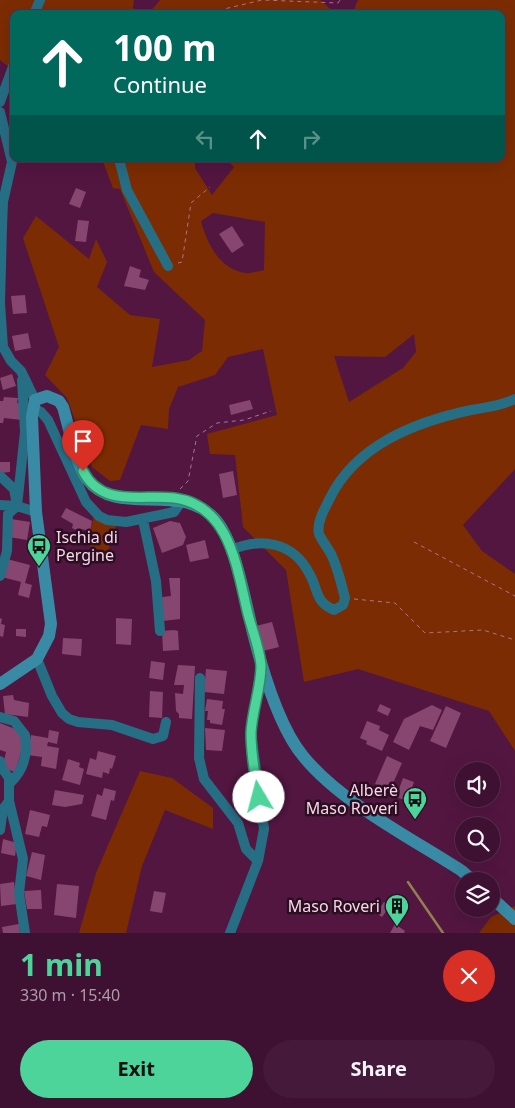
<!DOCTYPE html>
<html lang="en">
<head>
<meta charset="utf-8">
<style>
  body { margin:0; font-family:"Noto Sans",sans-serif; background:#451939; color:#f1f3f6; height:100vh; display:flex; flex-direction:column; font-size:19px; white-space:nowrap }
  * { box-sizing:border-box; margin:0 }
  p { font-size:16px; color:#ad9dab }
  .icon { flex:none; width:28px; height:28px; fill:none; stroke:currentColor; stroke-width:2; stroke-linecap:round; stroke-linejoin:round }
  .map { position:relative; height:933px; overflow:hidden }
  .sheet { display:flex; flex-direction:column; background:#3e1031; flex:1 }
  .sheet>* { flex:none }
  .top-card { position:absolute; left:10px; top:10px; width:495px; height:152px; border-radius:10px; box-shadow:0 5px 20px #0002,0 0 0 1px #57304d; background:#00695c; color:#fff; overflow:hidden }
  .fabs { position:absolute; left:455px; top:762px; display:grid; gap:10px }
  .fabs a { display:grid; place-items:center; width:45px; height:45px; border-radius:50%; background:#3e1031; box-shadow:0 5px 20px #0002,0 0 0 1px #57304d; font-size:25px }
  .pin { position:absolute; display:grid; place-items:center; width:42px; height:42px; color:#fff; margin:-51px -21px; border-radius:50% 50% 50% 0; rotate:-45deg; box-shadow:0 0 5px #0007 }
  .pin .icon { rotate:45deg }
  .me { position:absolute; width:55px; margin:-28px; rotate:352deg; stroke-linejoin:round; filter:drop-shadow(0 0 4px #0008) }
  .turn { display:flex; align-items:center; gap:18px; height:105px; padding:0 20px; font-size:22px }
  .turn .icon { width:65px; height:65px; stroke-width:2.5 }
  .turn b { display:block; font-size:35px; line-height:42px }
  .lanes { display:flex; align-items:center; height:48px; padding:0 20px; background:#0003; justify-content:center; gap:25px; direction:ltr }
  .lanes .off { opacity:.35 }
  .round { display:grid; place-items:center; flex:none; width:52px; height:52px; border-radius:26px; background:#451939 }
  .headline { display:flex; align-items:center; justify-content:space-between; height:85px; padding:0 20px }
  h1 { font-size:30px; font-weight:700; line-height:38px; color:#4cd49b }
  .cta { display:flex; gap:10px; margin-top:auto; padding:10px 20px }
  .cta a { flex:1; height:58px; border-radius:30px; background:#4cd49b; color:#111; font-size:20px; font-weight:700; line-height:58px; text-align:center }
  .cta a+a { background:#451939; color:#f1f3f6 }
  .map>svg:first-child { display:block }
  .green { fill:#7c2c02; fill-rule:evenodd }
  .lines { fill:none; stroke-linecap:round; stroke-linejoin:round }
  .stream { stroke:#928150; stroke-width:2.5 }
  .building { fill:#874670 }
  .path { stroke:#a77596; stroke-width:1; stroke-dasharray:4 4; stroke-linecap:butt }
  .street { stroke:#266e84; stroke-width:10 }
  .secondary { stroke:#398ba5; stroke-width:12 }
  .route-casing { stroke:#318a65; stroke-width:12 }
  .route { stroke:#4cd49b; stroke-width:9 }
  .labels { text-anchor:middle; dominant-baseline:central; stroke-width:5; stroke-linejoin:round; paint-order:stroke }
  .poi-label { font-size:16px; fill:#fad4ea; stroke:#2a0f21; text-anchor:end }
</style>
</head>
<body>
<div class="map">
<svg width="515" height="933" viewBox="0 0 515 933">
  <rect width="100%" height="100%" fill="#531641"/>
  <path class="green" d="M 0,0 L 134,0 L 133,8 L 145,14 L 14,14 L 14,71 L 0,60 Z
    M 160,0 L 320,0 L 336,14 L 148,14 Z
    M 358,0 L 515,0 L 515,469 L 463,525 L 482,551 L 515,574 L 515,751 L 489,711 L 358,669 L 304,682 L 286,570 L 243,527 L 235,455 L 210,454 L 207,434 L 277,415 L 263,349 L 228,357 L 215,375 L 178,387 L 169,409 L 168,429 L 141,425 L 120,480 L 110,481 L 92,467 L 67,398 L 45,375 L 59,347 L 23,238 L 36,216 L 89,259 L 96,239 L 107,262 L 97,287 L 130,315 L 160,319 L 152,367 L 189,360 L 202,351 L 205,320 L 154,272 L 120,189 L 113,188 L 102,159 L 195,159 L 195,168 L 212,195 L 234,167 L 226,159 L 501,159 L 501,14 L 352,14 ZM 213,213 L 265,222 L 264,270 C 258,271 250,274 245,273 C 219,269 207,243 201,221 ZM 414,334 L 416,352 L 403,368 L 349,402 L 334,356 L 385,357 Z
    M 94,517 L 116,526 L 107,554 L 81,542 L 86,532 L 90,530 Z
    M 140,771 L 172,778 L 213,808 L 213,829 L 165,810 L 142,866 L 126,933 L 79,933 L 96,873 Z
    M 515,906 L 515,933 L 479,933 L 491,917 Z"/>
  <g class="lines">
    <path class="stream" d="M 408,882 L 443,933"/>
  </g>
  <path class="building" d="M 76,188 L 86,192 L 80,208 L 69,204 Z
    M 78,220 L 89,221 L 86,242 L 75,241 Z
    M 232,226 L 244,245 L 232,253 L 219,234 Z
    M 130,266 L 141,270 L 139,277 L 149,280 L 145,290 L 124,286 Z
    M 25,295 L 27,313 L 13,314 L 11,296 Z
    M 28,333 L 31,348 L 15,351 L 12,336 Z
    M 12,374 L 16,386 L 3,390 L 0,378 Z
    M 4,397 L 18,398 L 17,403 L 24,403 L 22,420 L 4,418 L 3,423 L 0,423 L 0,401 L 3,401 Z
    M 250,400 L 253,409 L 231,415 L 229,405 Z
    M 0,462 L 10,462 L 10,472 L 0,473 Z
    M 233,471 L 237,495 L 223,498 L 219,474 Z
    M 66,508 L 92,521 L 90,531 L 81,529 L 80,532 L 72,528 L 73,524 L 61,517 Z
    M 11,519 L 30,522 L 27,540 L 9,537 Z
    M 170,521 L 180,523 L 186,537 L 183,545 L 162,553 L 153,528 Z
    M 205,540 L 209,558 L 190,562 L 186,545 Z
    M 7,559 L 30,565 L 25,583 L 32,585 L 29,598 L 18,595 L 21,582 L 2,577 Z
    M 169,578 L 180,578 L 180,619 L 163,621 L 162,597 L 171,596 Z
    M 0,618 L 2,619 L 1,624 L 5,625 L 3,637 L 0,636 Z
    M 116,618 L 132,619 L 131,645 L 116,644 Z
    M 272,622 L 279,647 L 263,651 L 256,626 Z
    M 16,629 L 26,629 L 26,637 L 16,636 Z
    M 174,630 L 178,631 L 179,650 L 163,651 L 162,631 Z
    M 63,638 L 82,639 L 81,656 L 62,654 Z
    M 151,661 L 165,663 L 163,680 L 149,678 Z
    M 178,665 L 195,666 L 192,719 L 179,718 L 179,714 L 176,711 L 175,693 L 183,694 L 184,685 L 174,685 Z
    M 206,669 L 227,671 L 224,694 L 204,692 Z
    M 150,691 L 163,692 L 162,718 L 149,717 Z
    M 13,695 L 14,700 L 29,703 L 28,717 L 5,714 L 3,696 Z
    M 207,699 L 223,701 L 222,709 L 225,709 L 222,725 L 210,723 L 210,720 L 207,720 L 208,711 L 205,711 Z
    M 380,704 L 391,709 L 388,716 L 377,711 Z
    M 432,705 L 442,710 L 433,730 L 420,726 L 409,750 L 393,742 L 404,719 Z
    M 446,706 L 461,713 L 446,748 L 430,741 Z
    M 367,721 L 380,726 L 379,730 L 389,735 L 382,751 L 366,744 L 367,741 L 360,738 Z
    M 0,723 L 23,732 L 21,753 L 15,772 L 2,768 L 6,752 L 0,750 Z
    M 205,728 L 225,730 L 222,751 L 206,750 Z
    M 49,730 L 59,732 L 57,744 L 48,742 L 47,746 L 59,748 L 56,769 L 41,766 L 42,757 L 28,755 L 31,735 L 48,738 Z
    M 98,751 L 116,756 L 112,769 L 110,768 L 109,774 L 103,772 L 102,778 L 86,774 L 90,758 L 96,760 Z
    M 387,756 L 402,763 L 390,790 L 375,784 Z
    M 68,759 L 80,763 L 79,767 L 84,769 L 80,785 L 62,780 Z
    M 403,778 L 414,782 L 407,801 L 396,797 Z
    M 104,788 L 116,791 L 114,801 L 111,800 L 106,820 L 91,816 L 97,794 L 102,796 Z
    M 55,790 L 84,795 L 82,804 L 65,807 L 52,805 Z
    M 30,810 L 50,815 L 47,827 L 42,826 L 39,837 L 25,834 Z
    M 3,839 L 17,843 L 15,856 L 1,853 Z
    M 32,852 L 45,855 L 41,880 L 26,876 Z
    M 14,882 L 17,904 L 1,906 L 0,884 Z
    M 57,884 L 79,886 L 76,918 L 54,915 Z
    M 41,890 L 42,909 L 27,909 L 24,891 Z
    M 154,891 L 166,893 L 162,913 L 150,911 Z
    M 384,902 L 390,906 L 382,917 L 376,913 Z
    M 19,924 L 20,933 L 3,933 L 2,927 Z
    M 395,924 L 405,931 L 404,933 L 390,933 Z"/>
  <g class="lines">
    <path class="path" d="M 203,14 L 262,0 L 338,3 L 340,0
      M 178,263 L 182,262 L 191,203 L 210,187
      M 180,489 L 188,481 L 197,436 L 217,423 L 244,420 L 271,411
      M 414,542 L 515,596
      M 354,599 L 395,603 L 425,633 L 483,630 L 515,640"/>
    <path class="street" d="M 34,14 L 40,0
      M 0,102 L 14,64
      M 0,112 L 12,162 L 3,202 L 2,227 L 0,303 L 3,347 L 11,361 L 21,371 L 35,400
      M 119,159 L 127,190 L 168,266
      M 33,408 L 41,412 L 48,420 L 86,502 L 99,516 L 107,520 L 126,522 L 174,512 L 182,501
      M 0,476 L 14,489 L 16,500
      M 0,505 L 17,506
      M 17,506 L 25,432 L 22,380
      M 143,520 L 156,581 L 160,631
      M 231,550 C 261,537 293,542 309,573 C 319,590 314,601 334,610 L 343,605 L 345,598 C 341,583 338,568 331,554 C 328,548 322,541 319,534 C 316,523 325,508 330,498 C 356,445 415,422 471,410 C 487,407 500,406 515,399
      M 0,576 L 7,551 L 8,514 L 17,506 L 36,512
      M 37,659 L 52,696 L 62,713 L 69,719 L 78,722 L 112,725 L 153,739 L 163,736 L 166,722
      M 200,678 L 199,758 L 204,779 L 238,823 L 246,849 L 258,861
      M 0,717 L 14,721 L 25,735 C 28,753 24,770 10,783
      M 0,761 L 2,768 L 9,778 L 9,801 L 23,859 L 19,893 L 25,933
      M 0,830 L 3,809 L 9,801
      M 230,933 L 258,861 L 264,829 L 251,733 L 261,666"/>
    <path class="secondary" d="M 0,684 L 37,659 L 49,636 L 51,624 L 36,512 L 32,417 L 35,400 L 47,396 L 59,401 L 63,407 C 69,427 75,462 87,479 C 118,519 179,480 215,519 C 236,542 246,606 254,637 C 263,672 280,728 303,756 C 340,802 411,838 462,871 L 473,881
      M 491,897 L 515,919"/>
  </g>
  <g class="lines">
    <g class="route-casing">
      <path id="route" d="M 83,471 C 102,508 141,494 174,498 C 231,505 237,570 248,614 C 252,630 260,649 261,666 C 261,688 252,711 251,733 C 251,754 255,777 259,797"/>
    </g>
    <use href="#route" class="route"/>
  </g>
  <defs>
    <g id="bus-pin" transform="scale(1.25)"><path d="M0 17L-7.5 6A9.5 9.5 0 1 1 7.5 6Z" fill="#4cd49b" stroke="#2a0f21"/><path d="M-5-6H5V4H4V6H2V4H-2V6H-4V4H-5ZM-3.5-4V0h7V-4ZM-3.5 1.2v1.5H-2V1.2ZM2 1.2v1.5H3.5V1.2Z" fill="#111"/></g>
    <g id="building-pin" transform="scale(1.25)"><path d="M0 17L-7.5 6A9.5 9.5 0 1 1 7.5 6Z" fill="#4cd49b" stroke="#2a0f21"/><path d="M-4-6H4V6H1V3H-1V6H-4ZM-2.5-4.3h1.7v1.8h-1.7ZM.8-4.3h1.7v1.8H.8ZM-2.5-1h1.7V.8h-1.7ZM.8-1h1.7V.8H.8Z" fill="#111"/></g>
  </defs>
  <g fill-rule="evenodd">
    <use href="#bus-pin" x="39" y="546"/>
    <use href="#bus-pin" x="415" y="799"/>
    <use href="#building-pin" x="397" y="906"/>
  </g>
  <g class="labels">
    <g class="poi-label">
      <text x="56" y="537" text-anchor="start">Ischia di<tspan x="56" dy="18">Pergine</tspan></text>
      <text x="398" y="790">Alberè<tspan x="398" dy="18">Maso Roveri</tspan></text>
      <text x="380" y="906">Maso Roveri</text>
    </g>
  </g>
</svg>
<div class="fabs">
<a><svg class="icon" aria-label="sound" viewBox="0 0 24 24"><path d="M4 9h4l5-4v14l-5-4H4zM17 9q2 3 0 6"/></svg></a>
<a><svg class="icon" aria-label="search" viewBox="0 0 24 24"><circle cx="10" cy="10" r="6"/><path d="M15 15l6 6"/></svg></a>
<a><svg class="icon" aria-label="layers" viewBox="0 0 24 24"><path d="M12 4l9 5-9 5-9-5zM3 14l9 5 9-5"/></svg></a>
</div>
<div class="pin" style="left:83px;top:471px;background:#d93025"><svg class="icon" aria-label="arrive" viewBox="0 0 24 24"><path d="M6 21V4h12l-3 4 3 4H6"/></svg></div>
<svg class="me" style="left:259px;top:797px" viewBox="-20 -20 40 40"><circle r="19" fill="#fff"/><path d="M0-13L10 11 0 6-10 11z" fill="#4cd49b"/></svg>
<div class="top-card">
<div class="turn"><svg class="icon" aria-label="ahead" viewBox="0 0 24 24"><path d="M12 20V5M6 11l6-6 6 6"/></svg><div><b>100 m</b>Continue</div></div>
<div class="lanes"><svg class="icon off" aria-label="left" viewBox="0 0 24 24"><path d="M17 20v-9H6M10 6l-5 5 5 5"/></svg><svg class="icon" aria-label="ahead" viewBox="0 0 24 24"><path d="M12 20V5M6 11l6-6 6 6"/></svg><svg class="icon off" aria-label="right" viewBox="0 0 24 24"><path d="M7 20v-9h11M14 6l5 5-5 5"/></svg></div>
</div>
</div>
<section class="sheet">
<div class="headline"><div><h1>1 min</h1><p>330 m · 15:40</p></div><a class="round" style="background:#d93025;color:#fff"><svg class="icon" aria-label="close" viewBox="0 0 24 24"><path d="M6 6l12 12M18 6L6 18"/></svg></a></div>
<div class="cta"><a>Exit</a><a>Share</a></div>
</section>
</body>
</html>
